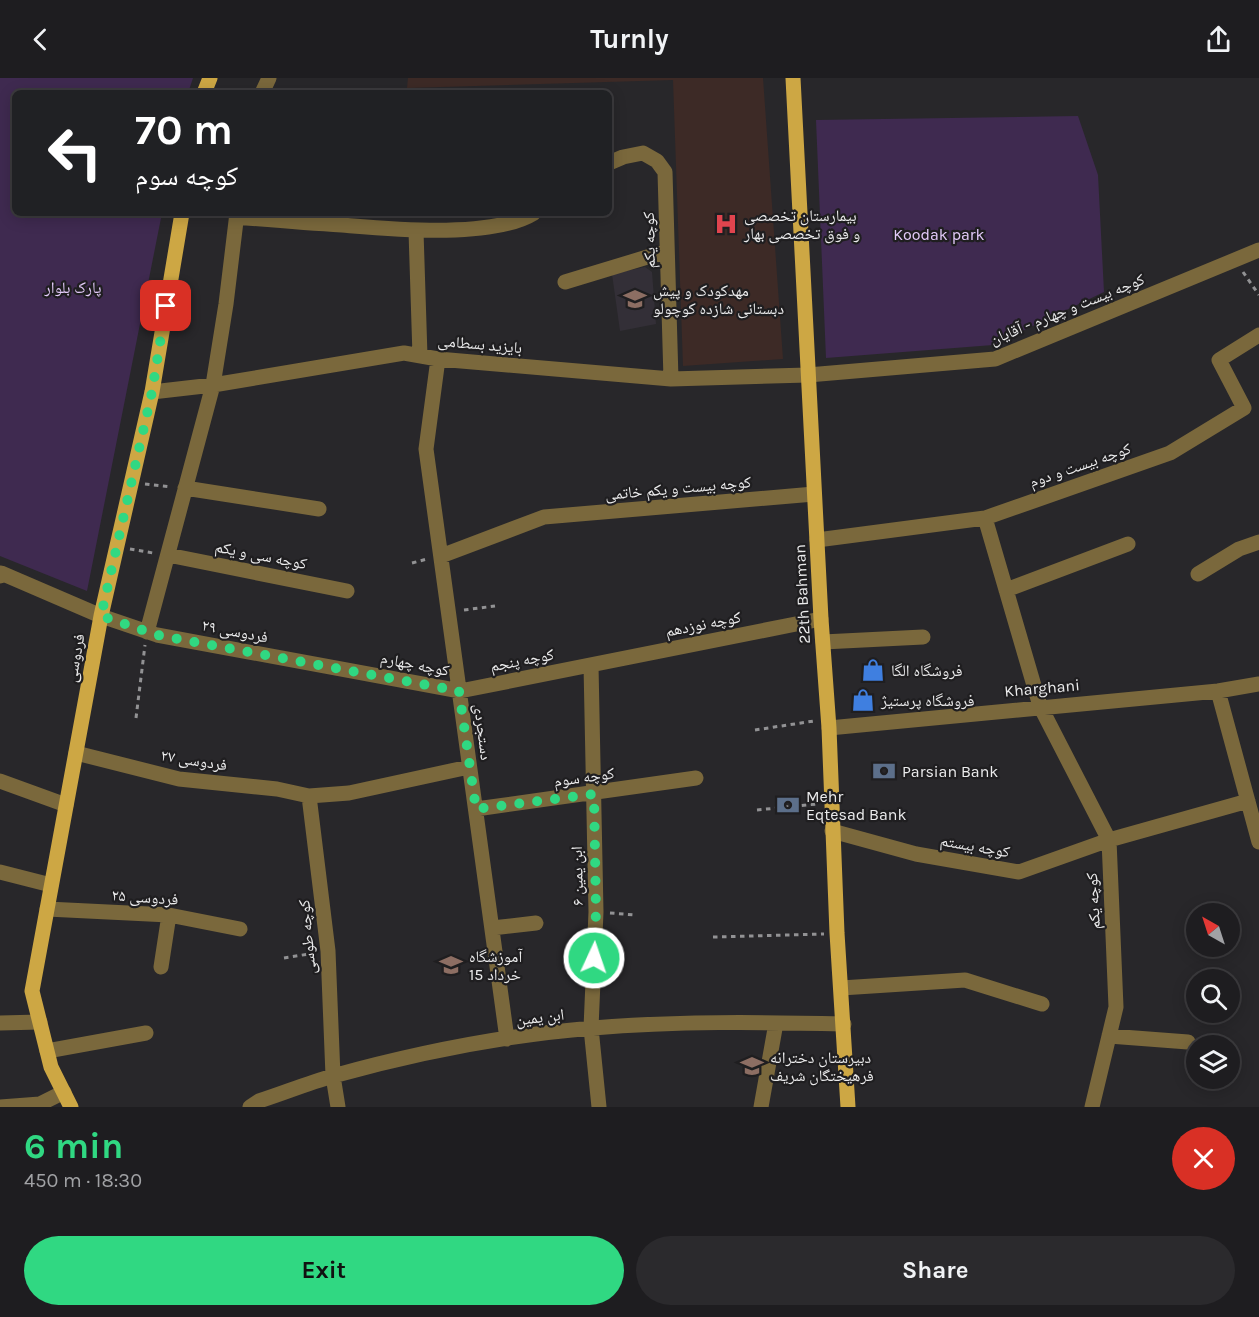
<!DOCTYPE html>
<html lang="en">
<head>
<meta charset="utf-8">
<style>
  body { margin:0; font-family:Karla,"Noto Naskh Arabic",sans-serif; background:#2b2a2d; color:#f1f3f6; height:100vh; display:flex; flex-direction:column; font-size:22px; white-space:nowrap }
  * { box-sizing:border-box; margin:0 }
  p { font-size:20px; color:#a1a2a5 }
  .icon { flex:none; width:33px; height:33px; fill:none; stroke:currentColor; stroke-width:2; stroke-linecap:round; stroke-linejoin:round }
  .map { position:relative; height:1029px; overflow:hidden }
  .sheet { display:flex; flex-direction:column; background:#1e1d20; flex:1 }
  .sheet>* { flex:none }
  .hud { position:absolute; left:12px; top:12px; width:600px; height:126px; border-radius:9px; box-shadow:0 3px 15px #0003,0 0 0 2px #3c3b3e; background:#202124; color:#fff; overflow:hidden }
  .needle { width:39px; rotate:321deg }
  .buttons { position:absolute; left:1186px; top:825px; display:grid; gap:12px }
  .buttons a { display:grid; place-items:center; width:54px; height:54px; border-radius:50%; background:#1e1d20; box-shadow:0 3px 15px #0003,0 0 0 2px #3c3b3e; font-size:30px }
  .pin { position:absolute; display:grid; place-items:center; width:51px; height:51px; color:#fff; margin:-26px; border-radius:12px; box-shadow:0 3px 9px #0006 }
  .me { position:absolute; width:66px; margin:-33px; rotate:3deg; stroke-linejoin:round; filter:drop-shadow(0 0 4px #0008) }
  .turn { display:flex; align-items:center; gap:21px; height:126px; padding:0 24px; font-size:27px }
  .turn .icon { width:78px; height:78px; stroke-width:2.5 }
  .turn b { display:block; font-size:42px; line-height:51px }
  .round { display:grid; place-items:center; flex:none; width:63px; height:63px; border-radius:32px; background:#2b2a2d }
  .headline { display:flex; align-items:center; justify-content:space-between; height:102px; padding:0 24px }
  h1 { font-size:36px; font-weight:700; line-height:45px; color:#30d882 }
  .primary-button { display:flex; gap:12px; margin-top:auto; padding:12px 24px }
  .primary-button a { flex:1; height:69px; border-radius:36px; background:#30d882; color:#111; font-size:24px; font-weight:700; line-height:69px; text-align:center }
  .primary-button a+a { background:#2b2a2d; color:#f1f3f6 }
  header { display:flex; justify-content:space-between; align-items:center; height:78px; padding:0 24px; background:#1e1d20; font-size:27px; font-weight:700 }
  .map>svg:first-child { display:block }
  .built { fill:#332f37 }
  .medical { fill:#3d2a26 }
  .green { fill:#3f2a50 }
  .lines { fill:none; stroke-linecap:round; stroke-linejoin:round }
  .path { stroke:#929294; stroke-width:3; stroke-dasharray:4.5 4.5; stroke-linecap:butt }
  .minor { stroke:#7a683c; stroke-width:15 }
  .major { stroke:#cda744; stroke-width:15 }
  .route { stroke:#30d882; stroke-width:10; stroke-dasharray:0 18 }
  .labels { text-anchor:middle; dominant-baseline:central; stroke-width:4.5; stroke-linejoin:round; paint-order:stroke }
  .poi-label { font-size:16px; fill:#ebebec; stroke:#1f1e20; text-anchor:start }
  .park-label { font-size:16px; fill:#e3caf9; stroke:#1f1e20 }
  .street-label { font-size:16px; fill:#ebebec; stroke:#1f1e20 }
</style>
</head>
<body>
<header><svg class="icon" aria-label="back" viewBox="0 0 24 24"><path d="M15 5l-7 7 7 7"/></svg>Turnly<svg class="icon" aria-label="share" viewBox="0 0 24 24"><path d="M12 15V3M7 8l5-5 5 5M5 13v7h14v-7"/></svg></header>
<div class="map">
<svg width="1259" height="1029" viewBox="0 0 1259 1029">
  <rect width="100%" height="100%" fill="#28272a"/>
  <path class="built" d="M 645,189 L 652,194 L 656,246 L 620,253 L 612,196 Z"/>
  <path class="medical" d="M 408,0 L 763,0 L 783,281 L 683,288 L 673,2 L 407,10 Z"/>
  <path class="green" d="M 0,0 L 193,0 L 188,15 L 15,15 L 15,135 L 162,135 L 87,513 L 0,478 Z
    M 1078,38 L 1098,97 L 1104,214 L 993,267 L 826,280 L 816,42 Z"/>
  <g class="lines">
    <path class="path" d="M 1243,194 L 1259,217
      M 145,406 L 171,409
      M 130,471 L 153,475
      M 412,485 L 427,481
      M 464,532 L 495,528
      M 136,640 L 145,567
      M 755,652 L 814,643
      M 757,732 L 817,726
      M 610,835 L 635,837
      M 713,859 L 824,856
      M 284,880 L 315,875"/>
    <path class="minor" d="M 262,15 L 269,0
      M 609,85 L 623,79 L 643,75 L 657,83 L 665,94 L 671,301
      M 236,139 C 271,142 307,145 342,147 C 391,151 492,161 534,135
      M 416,153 L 420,278
      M 565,204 L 667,173
      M 438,281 L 426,371 L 507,961
      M 152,314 L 213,307 L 404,275 L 438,281 L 671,301 L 808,297 L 995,281 L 1259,172
      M 185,410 L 319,431
      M 985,440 L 1040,628 L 1109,762 L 1116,929 L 1092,1029
      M 817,462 L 985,440 L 1170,375 L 1244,330 L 1219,282 L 1259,257
      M 168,477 L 347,513
      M 441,478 L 544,439 L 814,416
      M 1198,496 L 1239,471 L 1259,464
      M 0,498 L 1,495 L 101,538 L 157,557 L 460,613 L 821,541
      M 1006,512 L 1128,466
      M 147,554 L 213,307 L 226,226 L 237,135
      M 823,564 L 923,559
      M 591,587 L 596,834 L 591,950 L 599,1029
      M 1218,613 L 1259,764
      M 829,650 L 1218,613 L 1259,606
      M 76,675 L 179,701 L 277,711 L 309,718 L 349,715 L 469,689
      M 0,703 L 66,727
      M 309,718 L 328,873 L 333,998 L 338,1029
      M 476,731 L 696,700
      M 832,753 L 916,776 L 1019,794 L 1109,762 L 1248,723
      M 0,794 L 51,807
      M 47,831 L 169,837 L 240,851
      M 492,850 L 536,845
      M 161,889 L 169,837
      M 841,910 L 965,902 L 1042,926
      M 0,945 L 40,944
      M 1109,958 L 1188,964
      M 47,973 L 146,955
      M 0,1029 L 40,1026 L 64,1014
      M 250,1029 L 259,1023 C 284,1015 308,1005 333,998 C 416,975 507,957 593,950 C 677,943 761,944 844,946
      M 761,1029 L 776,945"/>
    <path class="major" d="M 793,0 L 821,541 L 829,650 L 837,855 L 848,1029
      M 204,15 L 210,0
      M 71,1029 L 51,989 L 32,913 L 101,538 L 152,314 L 182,135"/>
  </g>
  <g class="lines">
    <path class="route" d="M 166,228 L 152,314 L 101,538 L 157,557 L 459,613 L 476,731 L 594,716 L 596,834 L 594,880"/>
  </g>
  <defs>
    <g id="hospital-bare" transform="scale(1.8)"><path d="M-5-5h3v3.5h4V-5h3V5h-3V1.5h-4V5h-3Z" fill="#e0444e" stroke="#1f1e20" stroke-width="2.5" paint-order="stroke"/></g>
    <g id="school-bare" transform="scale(1.8)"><path d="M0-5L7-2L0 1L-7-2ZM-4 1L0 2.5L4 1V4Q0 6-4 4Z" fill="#8d6e63" stroke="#1f1e20" stroke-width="2.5" paint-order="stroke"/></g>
    <g id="shop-bare" transform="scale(1.8)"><path d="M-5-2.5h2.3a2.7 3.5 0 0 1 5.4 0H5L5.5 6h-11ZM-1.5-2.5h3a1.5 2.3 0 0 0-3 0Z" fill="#3f7fe0" stroke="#1f1e20" stroke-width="2.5" paint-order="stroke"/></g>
    <g id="bank-bare" transform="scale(1.8)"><path d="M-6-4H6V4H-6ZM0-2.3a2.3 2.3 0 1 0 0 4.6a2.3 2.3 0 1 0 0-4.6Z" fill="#5c6f8a" stroke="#1f1e20" stroke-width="2.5" paint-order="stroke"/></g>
  </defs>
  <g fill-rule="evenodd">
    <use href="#hospital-bare" x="726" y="146"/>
    <use href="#school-bare" x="635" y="221"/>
    <use href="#shop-bare" x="873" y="592"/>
    <use href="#shop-bare" x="863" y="622"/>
    <use href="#bank-bare" x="884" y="693"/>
    <use href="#bank-bare" x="788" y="727"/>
    <use href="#school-bare" x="451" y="887"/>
    <use href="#school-bare" x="752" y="988"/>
  </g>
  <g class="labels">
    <g class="poi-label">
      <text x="744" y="137">بیمارستان تخصصی<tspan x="744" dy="18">و فوق تخصصی بهار</tspan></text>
      <text x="653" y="212">مهدکودک و پیش<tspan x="653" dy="18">دبستانی شازده کوچولو</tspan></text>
      <text x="891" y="592">فروشگاه الگا</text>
      <text x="881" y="622">فروشگاه پرستيژ</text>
      <text x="902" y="693">Parsian Bank</text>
      <text x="806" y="718">Mehr<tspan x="806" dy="18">Eqtesad Bank</tspan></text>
      <text x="469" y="878">آموزشگاه<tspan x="469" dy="18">15 خرداد</tspan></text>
      <text x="770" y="979">دبیرستان دخترانه<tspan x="770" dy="18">فرهیختگان شریف</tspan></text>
    </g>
    <g class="park-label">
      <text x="939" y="156">Koodak park</text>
      <text x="73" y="209">پارک بلوار</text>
    </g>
    <g class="street-label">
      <text transform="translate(649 162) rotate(-91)">کوچه یکم</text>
      <text transform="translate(1067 231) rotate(-22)">کوچه بیست و چهارم - آقایان</text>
      <text transform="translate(480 266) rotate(5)">بایزید بسطامی</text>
      <text transform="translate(1080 387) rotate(-19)">کوچه بیست و دوم</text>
      <text transform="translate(678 410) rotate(-5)">کوچه بیست و یکم خاتمی</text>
      <text transform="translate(261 477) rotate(11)">کوچه سی و یکم</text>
      <text transform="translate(802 516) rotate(-93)">22th Bahman</text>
      <text transform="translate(703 546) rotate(-11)">کوچه نوزدهم</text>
      <text transform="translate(235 553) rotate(11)">فردوسی ۲۹</text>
      <text transform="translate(75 580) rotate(-80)">فردوسی</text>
      <text transform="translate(522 582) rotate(-11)">کوچه پنجم</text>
      <text transform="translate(415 586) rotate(11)">کوچه چهارم</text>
      <text transform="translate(1042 610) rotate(-5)">Kharghani</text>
      <text transform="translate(483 654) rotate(83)">دستجردی</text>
      <text transform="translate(194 682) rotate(9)">فردوسی ۲۷</text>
      <text transform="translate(584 699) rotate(-8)">کوچه سوم</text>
      <text transform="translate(975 768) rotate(10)">کوچه بیستم</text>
      <text transform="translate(577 798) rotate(-91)">ابن یمین ۶</text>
      <text transform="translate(145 819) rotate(4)">فردوسی ۲۵</text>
      <text transform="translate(1093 823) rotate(-93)">کوچه یکم</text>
      <text transform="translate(307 859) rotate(-95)">کوچه طوسی</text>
      <text transform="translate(540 939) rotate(-7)">ابن یمین</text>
    </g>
  </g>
</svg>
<div class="buttons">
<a><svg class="needle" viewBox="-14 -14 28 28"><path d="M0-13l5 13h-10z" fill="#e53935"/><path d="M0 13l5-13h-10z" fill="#a1a2a5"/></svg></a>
<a><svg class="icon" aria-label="search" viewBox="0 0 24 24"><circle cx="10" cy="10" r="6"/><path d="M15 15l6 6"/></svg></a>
<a><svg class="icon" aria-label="layers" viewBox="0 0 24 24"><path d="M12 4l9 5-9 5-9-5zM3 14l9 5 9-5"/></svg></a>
</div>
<div class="pin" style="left:166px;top:228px;background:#d93025"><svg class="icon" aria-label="arrive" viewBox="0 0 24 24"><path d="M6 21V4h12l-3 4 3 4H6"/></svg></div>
<svg class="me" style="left:594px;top:880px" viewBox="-20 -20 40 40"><circle r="17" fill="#30d882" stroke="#fff" stroke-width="3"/><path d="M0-11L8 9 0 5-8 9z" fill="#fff"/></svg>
<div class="hud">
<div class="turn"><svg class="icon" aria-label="left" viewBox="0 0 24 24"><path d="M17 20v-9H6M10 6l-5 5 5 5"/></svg><div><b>70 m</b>کوچه سوم</div></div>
</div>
</div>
<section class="sheet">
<div class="headline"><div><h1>6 min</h1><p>450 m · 18:30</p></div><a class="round" style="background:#d93025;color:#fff"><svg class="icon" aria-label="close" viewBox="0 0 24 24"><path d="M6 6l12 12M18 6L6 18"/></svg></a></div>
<div class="primary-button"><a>Exit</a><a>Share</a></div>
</section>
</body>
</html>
